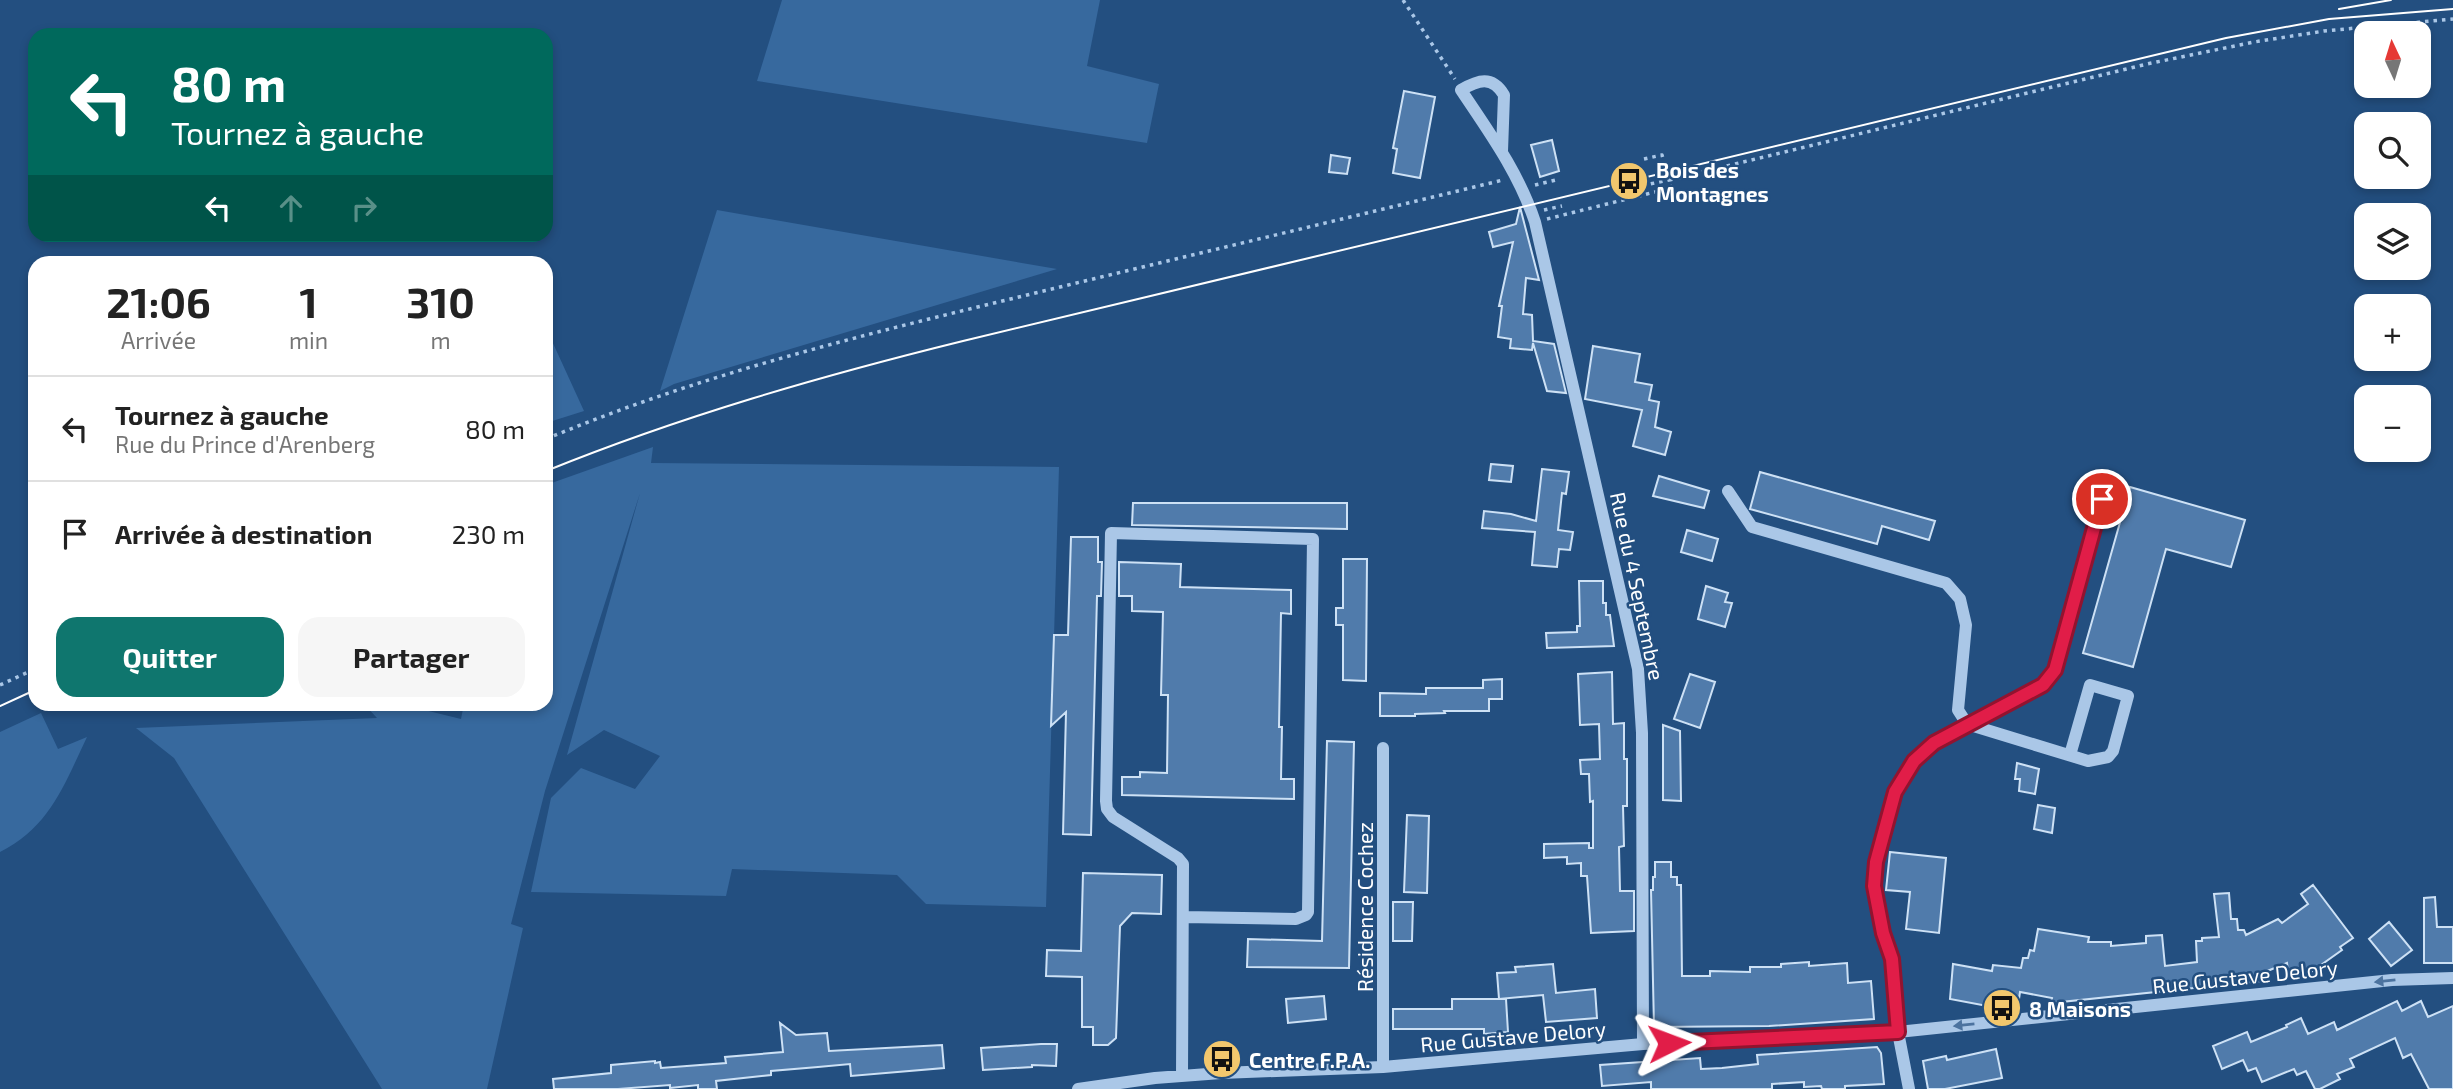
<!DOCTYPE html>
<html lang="fr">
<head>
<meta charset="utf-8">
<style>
  body { margin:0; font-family:"Exo 2",sans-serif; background:#f6f6f6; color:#222; height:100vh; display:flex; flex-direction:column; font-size:26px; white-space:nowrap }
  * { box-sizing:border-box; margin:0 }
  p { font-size:23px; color:#767676 }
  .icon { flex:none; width:38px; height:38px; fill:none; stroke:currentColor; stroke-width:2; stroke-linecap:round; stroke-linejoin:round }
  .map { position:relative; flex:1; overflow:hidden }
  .panel { position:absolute; left:28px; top:256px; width:525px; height:455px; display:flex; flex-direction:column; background:#fff; border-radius:21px; box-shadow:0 4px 10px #0003 }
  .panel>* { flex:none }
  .hud { position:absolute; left:28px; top:28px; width:525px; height:214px; border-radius:21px; box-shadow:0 4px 10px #0003; background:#00695c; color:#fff; overflow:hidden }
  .needle { width:46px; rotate:356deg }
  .buttons { position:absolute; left:2354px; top:21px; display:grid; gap:14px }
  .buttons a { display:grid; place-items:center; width:77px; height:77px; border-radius:14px; background:#fff; box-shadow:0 4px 10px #0003; font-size:35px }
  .pin { position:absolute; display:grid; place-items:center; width:60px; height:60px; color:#fff; margin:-30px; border:4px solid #fff; border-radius:50%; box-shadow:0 2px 7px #0007 }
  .me { position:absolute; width:77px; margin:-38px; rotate:87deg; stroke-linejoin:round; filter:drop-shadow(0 0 5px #0008) }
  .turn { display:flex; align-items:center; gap:24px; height:147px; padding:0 28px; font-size:32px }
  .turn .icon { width:91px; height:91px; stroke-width:2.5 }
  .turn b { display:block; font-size:49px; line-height:60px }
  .lanes { display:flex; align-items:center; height:66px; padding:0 28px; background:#0003; justify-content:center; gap:35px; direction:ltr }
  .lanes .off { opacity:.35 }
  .eta { display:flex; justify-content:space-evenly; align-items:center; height:119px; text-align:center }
  .eta b { font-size:42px; font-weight:700; line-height:49px }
  .primary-button { display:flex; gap:14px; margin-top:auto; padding:14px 28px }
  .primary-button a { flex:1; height:80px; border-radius:21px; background:#0f766e; color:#fff; font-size:28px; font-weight:700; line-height:80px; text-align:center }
  .primary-button a+a { background:#f6f6f6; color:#222 }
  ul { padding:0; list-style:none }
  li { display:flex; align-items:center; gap:21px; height:105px; padding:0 28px; border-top:2px solid #e0e0e0 }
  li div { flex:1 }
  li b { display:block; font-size:26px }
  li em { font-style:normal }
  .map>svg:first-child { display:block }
  .green { fill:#37699e }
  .building { fill:#507bab; stroke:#cde1f5; stroke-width:2 }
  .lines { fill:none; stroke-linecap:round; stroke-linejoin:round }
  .path { stroke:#aac7e7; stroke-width:3.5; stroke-dasharray:3.5 5; stroke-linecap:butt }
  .minor { stroke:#aac7e7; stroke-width:12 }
  .tram { stroke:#fff; stroke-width:2 }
  .oneway { fill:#4c739f }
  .route-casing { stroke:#92132f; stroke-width:18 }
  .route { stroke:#e11d48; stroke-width:12 }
  .labels { text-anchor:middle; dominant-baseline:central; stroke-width:5; stroke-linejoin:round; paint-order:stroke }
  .poi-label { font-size:21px; font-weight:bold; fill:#fff; stroke:#234f80; text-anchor:start }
  .street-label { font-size:21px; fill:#fff; stroke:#234f80 }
</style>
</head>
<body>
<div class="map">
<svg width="2453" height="1089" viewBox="0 0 2453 1089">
  <rect width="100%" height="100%" fill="#234f80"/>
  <path class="green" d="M 782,0 L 1100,0 L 1087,66 L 1159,84 L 1147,143 L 757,81 Z
    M 717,210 L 1057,269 L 674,384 L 660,391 Z
    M 546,328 L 584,411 L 546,423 Z
    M 653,447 L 651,463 L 1059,467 L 1046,907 L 926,904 L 897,875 L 732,869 L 726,896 L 531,892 L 551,798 L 581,768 L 635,789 L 660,756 L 604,730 L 567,755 L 640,493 L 545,791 L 511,924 L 523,928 L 487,1089 L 382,1089 L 174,758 L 136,728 L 377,718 L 364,704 L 400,704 L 461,719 L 464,704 L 546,704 L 546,485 Z
    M 41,713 L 58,749 L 87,737 C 64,785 50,827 0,852 L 0,732 Z"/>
  <path class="building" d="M 1404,91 L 1435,97 L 1420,178 L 1393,173 L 1397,149 L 1393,148 Z
    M 1552,140 L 1559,171 L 1540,177 L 1531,145 Z
    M 1331,155 L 1350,158 L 1347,174 L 1329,172 Z
    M 1520,207 L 1539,280 L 1526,278 L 1523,314 L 1532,315 L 1533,341 L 1554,344 L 1566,393 L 1547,391 L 1533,343 L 1532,350 L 1510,348 L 1511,339 L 1498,337 L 1502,306 L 1499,306 L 1513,242 L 1493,247 L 1489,232 L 1516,224 Z
    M 1593,346 L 1640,354 L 1635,382 L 1652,385 L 1649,400 L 1659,402 L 1655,427 L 1671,432 L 1665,455 L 1633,446 L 1642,410 L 1585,399 Z
    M 1491,464 L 1513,466 L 1511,482 L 1489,480 Z
    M 1542,469 L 1569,472 L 1566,494 L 1562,493 L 1558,530 L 1573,532 L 1570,550 L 1559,549 L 1557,567 L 1532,565 L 1535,532 L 1482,528 L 1484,511 L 1511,514 L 1536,521 Z
    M 1760,472 L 1935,521 L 1929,540 L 1882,526 L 1877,544 L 1750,509 Z
    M 1659,476 L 1709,491 L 1704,508 L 1653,496 Z
    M 2130,487 L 2245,520 L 2231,567 L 2166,549 L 2133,667 L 2083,653 Z
    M 1133,503 L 1347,503 L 1347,529 L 1132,525 Z
    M 1687,530 L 1718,539 L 1712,561 L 1681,552 Z
    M 1071,537 L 1098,537 L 1098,562 L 1102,562 L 1101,596 L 1097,596 L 1091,835 L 1063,834 L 1066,712 L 1051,726 L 1054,635 L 1068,635 Z
    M 1343,559 L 1367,559 L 1366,681 L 1343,680 L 1343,625 L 1336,625 L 1336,608 L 1343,608 Z
    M 1119,562 L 1181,564 L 1180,587 L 1291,590 L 1291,614 L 1281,613 L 1279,727 L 1282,727 L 1281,779 L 1294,779 L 1294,799 L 1122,795 L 1122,777 L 1140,777 L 1140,772 L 1167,773 L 1168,695 L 1161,695 L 1163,612 L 1132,611 L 1132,596 L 1119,596 Z
    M 1579,581 L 1603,581 L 1603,603 L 1606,603 L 1606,615 L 1610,615 L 1614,646 L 1547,648 L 1546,633 L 1577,632 L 1577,626 L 1580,626 Z
    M 1706,586 L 1728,593 L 1725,602 L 1732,603 L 1725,627 L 1698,619 Z
    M 1612,672 L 1613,724 L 1624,723 L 1624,759 L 1627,759 L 1627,806 L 1623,806 L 1624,846 L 1619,847 L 1620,891 L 1634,891 L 1634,931 L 1591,933 L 1587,876 L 1581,876 L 1581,863 L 1567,864 L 1567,857 L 1544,858 L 1544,844 L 1589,843 L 1589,848 L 1593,848 L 1593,801 L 1590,802 L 1589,774 L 1581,774 L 1580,760 L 1600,759 L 1599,724 L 1580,725 L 1578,674 Z
    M 1690,674 L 1715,682 L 1700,728 L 1674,719 Z
    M 1502,679 L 1502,699 L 1489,699 L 1489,711 L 1444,711 L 1445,713 L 1415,714 L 1415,716 L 1380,716 L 1380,693 L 1426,694 L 1426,688 L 1483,688 L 1483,680 Z
    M 1663,725 L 1680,731 L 1681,801 L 1663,800 Z
    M 1327,741 L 1354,742 L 1349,968 L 1247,967 L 1248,939 L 1322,941 Z
    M 2017,763 L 2039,769 L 2035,794 L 2019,791 L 2020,779 L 2015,779 Z
    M 2038,805 L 2055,808 L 2052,833 L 2034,829 Z
    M 1407,815 L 1429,816 L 1427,893 L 1404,892 Z
    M 1890,852 L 1946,858 L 1939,933 L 1906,929 L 1910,892 L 1886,890 Z
    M 1655,862 L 1671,862 L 1671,877 L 1677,877 L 1677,885 L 1681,885 L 1682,976 L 1710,976 L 1710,971 L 1750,972 L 1750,967 L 1781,967 L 1781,964 L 1809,962 L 1809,966 L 1847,963 L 1848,983 L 1871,981 L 1874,1019 L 1769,1026 L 1654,1027 L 1651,890 L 1653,890 L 1653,877 L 1655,877 Z
    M 1083,873 L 1162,875 L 1161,914 L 1132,913 L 1120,926 L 1116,1038 L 1108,1045 L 1093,1045 L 1093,1027 L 1082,1027 L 1082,977 L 1046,976 L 1047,950 L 1081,951 Z
    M 2313,885 L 2353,938 L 2340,947 L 2342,950 L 2304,977 L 2289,978 L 2287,963 L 2260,974 L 2261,981 L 2232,984 L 2051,1003 L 2052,998 L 2020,992 L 2018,1006 L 1998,1008 L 1950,999 L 1953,964 L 1992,971 L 1993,965 L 2021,968 L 2023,958 L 2028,958 L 2030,950 L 2034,951 L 2038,929 L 2089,937 L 2088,942 L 2111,942 L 2111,946 L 2146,943 L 2146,936 L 2162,935 L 2165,966 L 2197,962 L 2196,941 L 2202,941 L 2202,938 L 2219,937 L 2214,894 L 2229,893 L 2231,919 L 2237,919 L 2238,930 L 2244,930 L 2246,935 L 2278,919 L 2282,923 L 2308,904 L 2301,894 Z
    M 2435,897 L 2437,927 L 2453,927 L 2453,963 L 2424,963 L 2424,898 Z
    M 1393,902 L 1413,902 L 1412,941 L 1393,941 Z
    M 2389,922 L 2412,950 L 2391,966 L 2369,939 Z
    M 1553,964 L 1556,993 L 1595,989 L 1597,1018 L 1546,1022 L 1543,995 L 1499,999 L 1497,973 L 1516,972 L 1515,967 Z
    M 1324,996 L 1326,1019 L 1288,1023 L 1286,999 Z
    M 1452,999 L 1506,999 L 1508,1032 L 1484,1034 L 1484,1029 L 1393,1029 L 1393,1009 L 1452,1009 Z
    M 2397,1001 L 2402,1011 L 2421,1001 L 2428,1017 L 2453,1006 L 2453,1089 L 2429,1089 L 2411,1054 L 2403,1058 L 2395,1038 L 2350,1059 L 2354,1067 L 2337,1074 L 2340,1079 L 2320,1089 L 2315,1089 L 2306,1071 L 2297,1075 L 2294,1069 L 2262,1082 L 2256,1068 L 2248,1071 L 2243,1060 L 2222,1069 L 2213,1046 L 2247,1032 L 2251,1042 L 2287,1027 L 2286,1025 L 2301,1018 L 2308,1034 L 2334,1022 L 2337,1030 Z
    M 780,1023 L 796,1035 L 827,1033 L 829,1051 L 942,1045 L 944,1068 L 851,1076 L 850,1064 L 818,1067 L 771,1071 L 771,1075 L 716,1081 L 717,1089 L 698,1089 L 698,1085 L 670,1088 L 670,1085 L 618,1089 L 554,1089 L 553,1079 L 611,1073 L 611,1065 L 655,1061 L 655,1063 L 660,1062 L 661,1068 L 726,1063 L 725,1057 L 783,1052 Z
    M 1041,1044 L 1057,1044 L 1056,1066 L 1032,1065 L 1032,1067 L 983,1070 L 981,1048 Z
    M 1877,1047 L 1881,1053 L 1884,1084 L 1845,1086 L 1845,1089 L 1822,1089 L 1821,1086 L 1804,1087 L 1804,1082 L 1772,1084 L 1772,1089 L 1651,1089 L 1651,1082 L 1602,1086 L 1600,1065 L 1700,1058 L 1701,1069 L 1722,1068 L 1758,1064 L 1757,1055 Z
    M 1996,1049 L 2002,1078 L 1945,1089 L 1928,1089 L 1923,1061 L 1946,1056 L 1947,1060 Z"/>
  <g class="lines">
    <path class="path" d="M 1403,0 L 1455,79
      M 1644,159 L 1662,155 L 1669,180 L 1650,184
      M 1535,185 L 1556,180
      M 1544,210 L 1562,206
      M 1547,219 L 1671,188 L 1669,180 L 2147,64 L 2254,42 L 2324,31 L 2453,19
      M 546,439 C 699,375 862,335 1023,296 C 1183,257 1343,219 1503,180
      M 0,685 L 35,669"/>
    <path class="minor" d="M 1502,151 L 1504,95 C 1492,75 1478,80 1461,90 C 1489,132 1519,173 1535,222 L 1638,669 L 1642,733 L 1643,1044
      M 1728,491 L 1752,527 L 1946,583 L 1960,599 L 1966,625 L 1958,710 L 1967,724 L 2088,761 L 2108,757 L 2113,751 L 2128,696 L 2090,685 L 2070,755
      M 1383,1067 L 1383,748
      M 1182,1076 L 1183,864 L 1178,858 L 1113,817 L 1107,809 L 1106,801 L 1111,533 L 1313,539 L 1308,912 L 1306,915 L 1296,919 L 1184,917
      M 1078,1089 L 1155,1078 L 1221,1073 L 1383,1067 L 1643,1044 L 1898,1032 L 2392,980 L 2453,978
      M 1909,1089 L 1898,1032 L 1892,959 L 1875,902 L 1874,886 L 1876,862 L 1895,791 L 1914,761 L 1934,743 L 2043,686 L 2055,670 L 2102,499"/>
    <path class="tram" d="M 2339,9 L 2391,0
      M 546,471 C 682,416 821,376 963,341 L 2226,38 L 2329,19 L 2453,9
      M 0,706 L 35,690"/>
  </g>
  <defs><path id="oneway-solid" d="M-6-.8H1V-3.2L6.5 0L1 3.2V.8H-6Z" transform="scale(1.75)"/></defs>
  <g class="oneway">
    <use href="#oneway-solid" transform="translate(2385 981) rotate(174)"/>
    <use href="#oneway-solid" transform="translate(1964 1025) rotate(174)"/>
  </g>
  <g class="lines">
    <g class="route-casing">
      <path id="route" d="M 1669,1043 L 1898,1032 L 1892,959 L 1883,933 L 1874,886 L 1876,862 L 1895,792 L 1914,761 L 1934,743 L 2043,685 L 2055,670 L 2102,499"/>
    </g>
    <use href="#route" class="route"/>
  </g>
  <defs>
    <g id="bus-disc" transform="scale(2.0125)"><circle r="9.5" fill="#f2c76d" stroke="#234f80"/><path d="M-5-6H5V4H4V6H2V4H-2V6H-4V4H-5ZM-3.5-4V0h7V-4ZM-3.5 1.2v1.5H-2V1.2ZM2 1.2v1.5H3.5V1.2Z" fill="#111"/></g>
  </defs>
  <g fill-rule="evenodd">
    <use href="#bus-disc" x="1629" y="181"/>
    <use href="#bus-disc" x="2002" y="1008"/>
    <use href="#bus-disc" x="1222" y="1059"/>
  </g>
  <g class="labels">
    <g class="poi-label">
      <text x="1656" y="169">Bois des<tspan x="1656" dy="24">Montagnes</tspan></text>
      <text x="2029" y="1008">8 Maisons</text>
      <text x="1249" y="1059">Centre F.P.A.</text>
    </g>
    <g class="street-label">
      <text transform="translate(1638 586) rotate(78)">Rue du 4 Septembre</text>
      <text transform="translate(1364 907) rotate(-90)">Résidence Cochez</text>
      <text transform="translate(2245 976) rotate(-6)">Rue Gustave Delory</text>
      <text transform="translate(1513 1036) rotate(-5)">Rue Gustave Delory</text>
    </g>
  </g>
</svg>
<div class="buttons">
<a><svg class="needle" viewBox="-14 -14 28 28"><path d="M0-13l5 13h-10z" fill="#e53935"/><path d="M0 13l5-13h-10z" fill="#767676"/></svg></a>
<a><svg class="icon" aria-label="search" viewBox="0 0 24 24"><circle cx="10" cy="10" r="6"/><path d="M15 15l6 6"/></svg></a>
<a><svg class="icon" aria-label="layers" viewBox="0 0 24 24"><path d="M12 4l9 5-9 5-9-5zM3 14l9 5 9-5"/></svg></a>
<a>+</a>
<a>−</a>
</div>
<div class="pin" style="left:2102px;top:499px;background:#d93025"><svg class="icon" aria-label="arrive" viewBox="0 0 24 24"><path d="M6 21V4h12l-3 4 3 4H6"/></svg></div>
<svg class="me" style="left:1669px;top:1043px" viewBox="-20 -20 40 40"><path d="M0-17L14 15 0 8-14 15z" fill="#e11d48" stroke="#fff" stroke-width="4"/></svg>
<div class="hud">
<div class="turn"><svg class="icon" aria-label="left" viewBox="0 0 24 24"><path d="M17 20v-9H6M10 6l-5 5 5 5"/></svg><div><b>80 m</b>Tournez à gauche</div></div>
<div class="lanes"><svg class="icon" aria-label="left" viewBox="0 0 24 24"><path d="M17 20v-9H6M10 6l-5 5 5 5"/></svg><svg class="icon off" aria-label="ahead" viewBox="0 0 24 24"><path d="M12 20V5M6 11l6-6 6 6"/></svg><svg class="icon off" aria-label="right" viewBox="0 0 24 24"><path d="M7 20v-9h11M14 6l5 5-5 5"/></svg></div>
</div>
<section class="panel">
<div class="eta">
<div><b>21:06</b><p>Arrivée</p></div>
<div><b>1</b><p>min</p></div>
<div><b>310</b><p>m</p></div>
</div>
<ul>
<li><svg class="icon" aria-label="left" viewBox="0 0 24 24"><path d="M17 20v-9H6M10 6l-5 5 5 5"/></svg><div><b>Tournez à gauche</b><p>Rue du Prince d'Arenberg</p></div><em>80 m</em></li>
<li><svg class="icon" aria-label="arrive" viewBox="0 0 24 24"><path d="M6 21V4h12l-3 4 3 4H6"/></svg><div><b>Arrivée à destination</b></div><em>230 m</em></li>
</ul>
<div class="primary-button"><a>Quitter</a><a>Partager</a></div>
</section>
</div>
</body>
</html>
